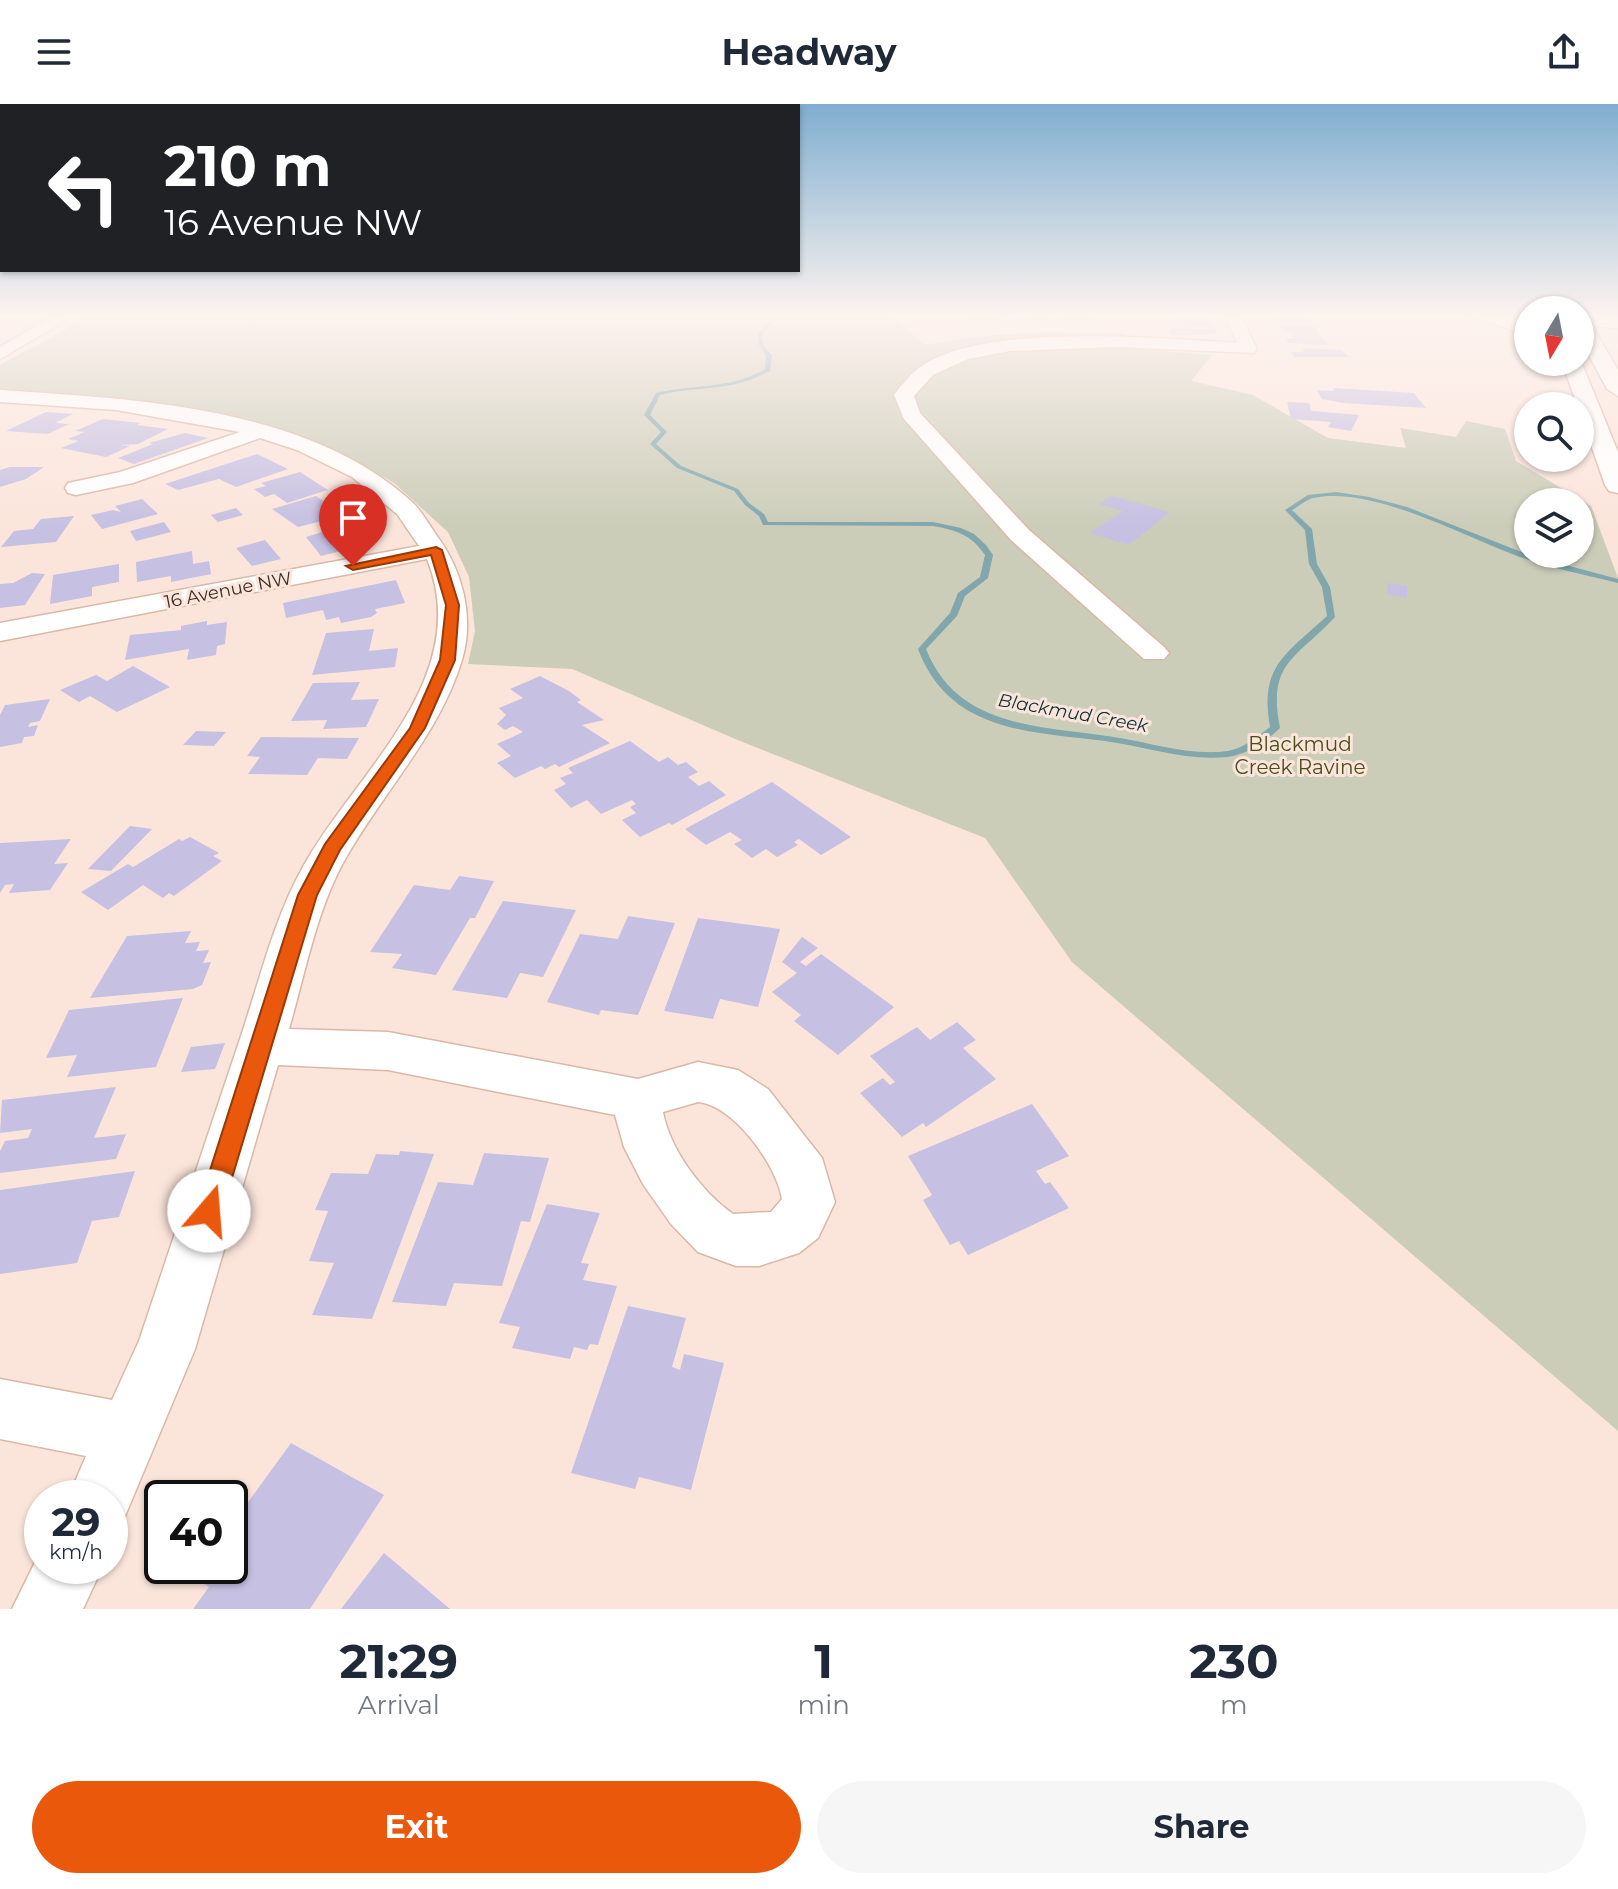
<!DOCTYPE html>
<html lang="en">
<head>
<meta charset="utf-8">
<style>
  body { margin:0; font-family:Montserrat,sans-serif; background:#f6f6f7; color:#1f2937; height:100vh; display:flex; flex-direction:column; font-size:30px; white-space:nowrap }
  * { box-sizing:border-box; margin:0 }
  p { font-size:26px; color:#747a83 }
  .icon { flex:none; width:44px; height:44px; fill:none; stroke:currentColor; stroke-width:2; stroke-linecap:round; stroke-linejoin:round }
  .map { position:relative; height:1505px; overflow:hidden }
  .side { display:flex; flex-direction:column; background:#fff; flex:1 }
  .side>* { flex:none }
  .hud { position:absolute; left:0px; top:0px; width:800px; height:168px; box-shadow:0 2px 6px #0004; background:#202124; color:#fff; overflow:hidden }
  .needle { width:52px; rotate:190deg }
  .fabs { position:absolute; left:1514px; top:192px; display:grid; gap:16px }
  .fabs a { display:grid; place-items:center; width:80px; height:80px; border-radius:50%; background:#fff; box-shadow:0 2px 6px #0004; font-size:40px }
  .speed { position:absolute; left:24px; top:1376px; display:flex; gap:16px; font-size:40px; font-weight:700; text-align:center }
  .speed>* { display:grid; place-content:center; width:104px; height:104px; border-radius:50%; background:#fff; box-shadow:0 2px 6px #0004; line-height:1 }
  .speed small { font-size:20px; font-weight:400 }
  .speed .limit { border:4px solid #111; border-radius:12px; background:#fff; color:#111 }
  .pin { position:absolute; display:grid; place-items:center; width:68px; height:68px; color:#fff; margin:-82px -34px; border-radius:50% 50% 50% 0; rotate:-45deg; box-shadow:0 0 8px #0007 }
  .pin .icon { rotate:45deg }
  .me { position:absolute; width:88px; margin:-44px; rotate:18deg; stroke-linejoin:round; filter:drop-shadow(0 0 6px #0008) }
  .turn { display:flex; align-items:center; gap:28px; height:168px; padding:0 32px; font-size:36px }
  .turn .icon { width:104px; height:104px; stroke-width:2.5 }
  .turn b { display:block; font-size:56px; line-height:68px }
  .eta { display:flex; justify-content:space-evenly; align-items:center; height:136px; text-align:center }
  .eta b { font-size:48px; font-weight:700; line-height:56px }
  .cta { display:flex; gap:16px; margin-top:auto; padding:16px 32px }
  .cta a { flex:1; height:92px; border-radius:48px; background:#ea580c; color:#fff; font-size:32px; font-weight:700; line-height:92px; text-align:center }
  .cta a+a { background:#f6f6f7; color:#1f2937 }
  header { display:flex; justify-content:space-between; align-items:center; height:104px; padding:0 32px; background:#fff; font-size:36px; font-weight:700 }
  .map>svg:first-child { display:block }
  .green { fill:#cbcdb9; fill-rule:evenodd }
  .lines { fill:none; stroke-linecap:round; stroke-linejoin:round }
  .stream { fill:#81a6ac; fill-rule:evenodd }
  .building { fill:#c6c0e2 }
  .minor-casing { stroke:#dab8a6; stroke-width:3 }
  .major-casing { stroke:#dab8a6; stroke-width:3 }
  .minor { fill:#fff; fill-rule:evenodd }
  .major { fill:#fff; fill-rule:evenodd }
  .route { fill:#ea580c; stroke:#983908; stroke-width:2 }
  .labels { text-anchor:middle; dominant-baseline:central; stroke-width:6; stroke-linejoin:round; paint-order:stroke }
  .far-street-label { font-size:18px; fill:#3c2e27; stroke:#fbe5db }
  .far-water-label { font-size:18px; font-style:italic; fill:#0a3036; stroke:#fbe5db }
  .park-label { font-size:20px; fill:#4a4c1a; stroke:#fbe5db }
</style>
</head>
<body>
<header><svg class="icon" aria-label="menu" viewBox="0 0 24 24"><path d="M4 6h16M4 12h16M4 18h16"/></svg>Headway<svg class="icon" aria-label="share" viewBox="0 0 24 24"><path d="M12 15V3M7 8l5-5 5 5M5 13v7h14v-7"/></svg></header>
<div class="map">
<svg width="1618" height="1505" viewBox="0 0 1618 1505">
  <rect width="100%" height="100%" fill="#fbe5db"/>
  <path class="green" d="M 83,212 L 893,212 L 924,241 C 991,228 1056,226 1125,230 L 1124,244 L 1212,251 L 1191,277 L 1253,291 L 1328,334 L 1406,344 L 1400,324 L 1456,333 L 1466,317 L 1505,325 L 1516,357 L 1591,402 L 1618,474 L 1618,1327 L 1072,858 L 985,734 L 740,637 L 572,565 L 468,560 L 475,527 L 469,473 L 448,428 L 394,379 L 359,358 L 283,327 L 0,288 L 0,261 L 70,223 ZM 1528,398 L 1580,398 L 1580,450 L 1528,450 Z"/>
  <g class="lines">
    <path class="stream" d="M 769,212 L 773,212 L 775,215 L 762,231 L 763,241 L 772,251 L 770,267 C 730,289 701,281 660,291 L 650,311 L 667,328 L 656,340 L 681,362 L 738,385 L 749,399 L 764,410 L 768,418 L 933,418 L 961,424 L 974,430 L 986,441 L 993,451 L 988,474 L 965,492 L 957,512 L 926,545 C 959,628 1047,621 1120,634 C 1155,640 1192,652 1228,647 C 1244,644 1257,633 1270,623 C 1259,562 1286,550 1327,512 L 1322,483 L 1309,460 L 1305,426 L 1285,406 L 1308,391 L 1336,388 L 1369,393 L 1407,403 L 1532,452 L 1618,475 L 1618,479 C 1586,471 1554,465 1523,454 C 1466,434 1373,381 1313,394 C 1306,396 1299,402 1292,406 L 1312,425 L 1317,460 L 1330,483 L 1335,513 C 1296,555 1267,558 1280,624 C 1265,638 1247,651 1227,653 C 1190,657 1153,645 1117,639 C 1068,631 1012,632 967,606 C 944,592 927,570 918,545 L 950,509 L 958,489 L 980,473 L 985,451 C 972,431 956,426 933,422 L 763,421 L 759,412 L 745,401 L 734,387 L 677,364 L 650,340 L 661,328 L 644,311 L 656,289 C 695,280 729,286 765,265 L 766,251 L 759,241 L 758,231 L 771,215 Z"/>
  </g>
  <path class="building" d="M 971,212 L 1001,212 L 1005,213 L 992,220 L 964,215 Z
    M 1047,212 L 1052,218 L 1021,220 L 1016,213 Z
    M 1055,212 L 1089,212 L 1097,218 L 1064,219 Z
    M 1272,212 L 1308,212 L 1311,219 L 1275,217 Z
    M 1174,213 L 1207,215 L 1214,223 L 1178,220 Z
    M 1277,220 L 1314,222 L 1319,231 L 1286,229 Z
    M 1170,224 L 1215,225 L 1217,230 L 1170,231 Z
    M 1291,230 L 1321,232 L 1329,241 L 1288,239 L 1286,234 L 1293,235 Z
    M 1304,244 L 1341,246 L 1349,253 L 1294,253 L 1291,248 L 1303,248 Z
    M 1333,284 L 1414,289 L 1426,304 L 1343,299 L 1322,295 L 1317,286 L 1334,287 Z
    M 1287,298 L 1309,299 L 1311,307 L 1359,311 L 1351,327 L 1328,323 L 1331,318 L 1291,315 Z
    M 46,308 L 73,310 L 55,319 L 69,320 L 48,330 L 6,327 Z
    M 103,315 L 140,319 L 137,321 L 168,325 L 138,340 L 120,341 L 130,342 L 106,353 L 61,344 L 79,337 L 68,335 L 85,328 L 75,327 Z
    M 185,329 L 208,334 L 134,360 L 118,354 L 153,340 L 149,339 Z
    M 257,350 L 288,365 L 236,383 L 219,375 L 178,386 L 165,380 Z
    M 10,363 L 44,363 L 26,375 L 0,383 L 0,366 Z
    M 300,368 L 328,386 L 287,399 L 274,390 L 265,393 L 254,385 L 266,382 L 261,379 Z
    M 316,392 L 331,402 L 343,398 L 358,408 L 298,423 L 272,405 Z
    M 1112,392 L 1170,408 L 1129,441 L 1090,429 L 1123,407 L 1099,400 Z
    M 142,395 L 158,410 L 102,425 L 91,411 L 113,406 L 121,408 L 115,402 Z
    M 236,404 L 243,411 L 218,418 L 211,411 Z
    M 74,412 L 56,438 L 1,443 L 14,427 L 33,425 L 41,415 Z
    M 367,414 L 376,425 L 356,430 L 358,433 L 370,430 L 377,438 L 321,452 L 306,433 Z
    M 164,418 L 171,428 L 136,437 L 130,427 Z
    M 265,436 L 281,455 L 252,462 L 236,444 Z
    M 192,447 L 193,460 L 209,457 L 211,470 L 171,478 L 171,472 L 137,478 L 136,458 Z
    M 119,460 L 119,478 L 92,483 L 92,492 L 50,500 L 53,471 Z
    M 32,469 L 45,470 L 25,501 L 0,504 L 0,480 L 13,479 Z
    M 396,476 L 405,499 L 375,505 L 377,509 L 371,513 L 341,519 L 339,513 L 326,516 L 323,506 L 286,514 L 283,499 Z
    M 1388,479 L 1407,482 L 1407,494 L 1387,490 Z
    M 207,517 L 207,521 L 227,518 L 225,540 L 217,542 L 216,551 L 187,556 L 189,545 L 125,556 L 130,531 L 181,526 L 181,522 Z
    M 374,525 L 369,547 L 398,544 L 395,563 L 312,571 L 326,529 Z
    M 133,562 L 170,583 L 117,608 L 90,592 L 79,598 L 60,586 L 96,571 L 107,577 Z
    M 540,572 L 569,587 L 581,596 L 577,598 L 604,616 L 582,621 L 610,639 L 559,663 L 555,660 L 545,665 L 541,662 L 515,674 L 497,659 L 511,652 L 497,640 L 523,628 L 513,622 L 505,626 L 497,620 L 506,611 L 499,604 L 523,594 L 510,585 Z
    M 360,578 L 351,596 L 379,595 L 366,623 L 323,625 L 327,616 L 291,617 L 313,579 Z
    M 50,595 L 40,617 L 30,619 L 28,623 L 38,621 L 34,632 L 24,633 L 22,639 L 0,643 L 0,611 L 5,601 Z
    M 196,627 L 226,628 L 214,642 L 183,641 Z
    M 261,633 L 359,634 L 347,655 L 318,654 L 307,671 L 248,670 L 260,653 L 247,652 Z
    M 630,637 L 659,658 L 668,653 L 678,661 L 686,658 L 698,668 L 688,673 L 699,682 L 709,677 L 726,691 L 672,721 L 669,719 L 640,733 L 622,716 L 636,709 L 630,703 L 636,700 L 632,696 L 601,710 L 587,696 L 571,704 L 554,686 L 566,680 L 560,674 L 573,669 L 568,664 Z
    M 772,678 L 851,733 L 821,751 L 799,735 L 794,738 L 798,741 L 777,753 L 766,745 L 752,754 L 734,740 L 742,736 L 730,728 L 706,741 L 685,725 Z
    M 130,722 L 152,725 L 111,767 L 88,765 Z
    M 190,733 L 219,749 L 213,752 L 222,757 L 174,792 L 169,789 L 163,794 L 143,781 L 108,806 L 81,788 L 128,760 L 133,763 L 179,735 L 182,737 Z
    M 71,735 L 54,760 L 68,759 L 50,786 L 9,789 L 14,780 L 5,781 L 0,789 L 0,739 Z
    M 459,772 L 494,777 L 475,814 L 470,814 L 436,871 L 392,864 L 402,850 L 370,848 L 414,781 L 450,786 Z
    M 503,797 L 576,806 L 543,873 L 520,869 L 507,894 L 452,886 Z
    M 628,812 L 675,819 L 638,911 L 601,906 L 599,911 L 547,898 L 580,830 L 618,835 Z
    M 698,814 L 780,825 L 758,903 L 720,895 L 713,915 L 664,907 Z
    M 191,827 L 185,839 L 200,838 L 196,847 L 209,846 L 203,859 L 211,858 L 202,881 L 193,885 L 90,894 L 127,832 Z
    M 802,833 L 818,844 L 800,858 L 806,862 L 821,850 L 894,903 L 838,951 L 794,917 L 801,911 L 772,888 L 797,869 L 782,858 Z
    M 183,894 L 156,963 L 67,973 L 77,951 L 46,954 L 69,906 Z
    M 957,918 L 976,936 L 963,944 L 996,975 L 926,1023 L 923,1019 L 902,1033 L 860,989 L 883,974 L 890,981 L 895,978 L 870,952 L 917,923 L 930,936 Z
    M 225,939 L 215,965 L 181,968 L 191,943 Z
    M 116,983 L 94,1034 L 126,1030 L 116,1055 L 0,1069 L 0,1047 L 5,1037 L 28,1034 L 32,1025 L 0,1029 L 2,996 Z
    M 1032,1000 L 1069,1052 L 1036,1067 L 1045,1080 L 1050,1078 L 1069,1104 L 968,1151 L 959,1137 L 950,1141 L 923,1096 L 932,1091 L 908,1052 Z
    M 400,1047 L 434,1050 L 372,1215 L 312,1211 L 334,1159 L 309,1157 L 328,1107 L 315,1106 L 331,1069 L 368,1070 L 376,1050 L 399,1051 Z
    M 484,1049 L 549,1054 L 530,1118 L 521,1117 L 502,1182 L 454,1179 L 446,1202 L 392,1198 L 438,1078 L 473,1081 Z
    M 135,1067 L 119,1113 L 92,1117 L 77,1159 L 0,1170 L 0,1086 Z
    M 547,1100 L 600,1109 L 581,1159 L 589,1160 L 583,1176 L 617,1182 L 598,1241 L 590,1240 L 587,1246 L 574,1243 L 570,1255 L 512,1244 L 520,1223 L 499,1219 Z
    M 628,1202 L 686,1214 L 672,1263 L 680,1266 L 684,1250 L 724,1259 L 691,1386 L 639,1373 L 635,1385 L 571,1369 Z
    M 291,1339 L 384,1391 L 310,1505 L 193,1505 L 209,1483 L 193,1473 L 201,1462 L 230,1462 L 230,1423 Z
    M 384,1449 L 450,1505 L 341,1505 Z"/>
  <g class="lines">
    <g class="minor-casing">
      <path id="minor" d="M 53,212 L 73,212 L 0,255 L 0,243 Z
        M 1225,212 L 1241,212 L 1257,245 L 1254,249 L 1117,243 L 1010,247 L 968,255 L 933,271 L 914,292 L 920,309 L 1029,426 L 1164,543 L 1169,549 L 1164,555 L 1144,555 L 1011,436 L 904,315 L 894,291 C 901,282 910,270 919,264 C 981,218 1161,234 1237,239 Z
        M 1518,212 L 1528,212 L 1528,217 L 1520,215 Z
        M 1580,212 L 1618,214 L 1618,224 L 1580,221 Z
        M 0,286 C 134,295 308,302 412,398 C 422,407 429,421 437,432 C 462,466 475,512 462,556 C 439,632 381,690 343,759 C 316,809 305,870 289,925 L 388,928 L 638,975 L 698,958 L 738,966 L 768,985 L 822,1054 L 835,1098 L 818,1134 L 799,1149 L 759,1162 L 736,1162 L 698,1148 L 671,1120 L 643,1080 L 624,1043 L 615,1011 L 388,966 L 278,961 L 195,1245 L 123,1417 L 110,1422 L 110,1394 L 68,1394 L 86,1352 L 0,1335 L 0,1275 L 112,1296 L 139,1237 C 173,1135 207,1034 241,932 C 260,875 274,814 304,761 C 356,668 475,574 427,455 L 0,537 L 0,519 L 419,442 L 397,410 L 352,373 L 297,346 L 260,334 L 133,379 L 76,391 L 68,389 L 65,384 L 68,379 L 120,368 L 240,328 L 116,306 L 0,298 ZM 698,998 C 734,1001 777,1062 782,1095 L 771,1108 L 733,1110 C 702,1088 670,1046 663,1008 Z
        M 42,1444 L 42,1462 L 103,1462 L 83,1505 L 12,1505 Z"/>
    </g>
    <g class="major-casing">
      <path id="major" d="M 1470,212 L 1501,212 L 1528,219 L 1528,231 Z
        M 1580,212 L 1587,213 L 1618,266 L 1618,292 L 1607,285 L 1580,234 Z
        M 1580,255 L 1618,348 L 1618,389 L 1609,387 L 1605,381 L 1562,258 L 1580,258 Z"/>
    </g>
    <use href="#minor" class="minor"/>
    <use href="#major" class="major"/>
  </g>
  <linearGradient id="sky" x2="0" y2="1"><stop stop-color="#7faed0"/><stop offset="0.5" stop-color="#fdf3ef"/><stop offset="1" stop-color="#fdf3ef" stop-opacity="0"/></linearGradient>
  <rect width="1618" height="423" fill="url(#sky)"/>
  <path class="route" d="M 436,443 L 442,446 L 459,501 L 455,556 L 425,624 L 340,746 L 317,791 L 222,1107 L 218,1116 L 209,1119 L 200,1116 L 197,1107 L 298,791 L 325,740 L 410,624 L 440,556 L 446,501 L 431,451 L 353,466 L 346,462 Z"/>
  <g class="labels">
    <g class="far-street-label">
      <text transform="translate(228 486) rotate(-11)">16 Avenue NW</text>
    </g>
    <g class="far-water-label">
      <text transform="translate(1073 609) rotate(10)">Blackmud Creek</text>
    </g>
    <g class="park-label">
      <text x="1300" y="640">Blackmud<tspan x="1300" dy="23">Creek Ravine</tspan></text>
    </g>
  </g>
</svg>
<div class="fabs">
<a><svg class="needle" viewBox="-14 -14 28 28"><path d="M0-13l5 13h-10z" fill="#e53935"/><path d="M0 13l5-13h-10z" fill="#747a83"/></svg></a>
<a><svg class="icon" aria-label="search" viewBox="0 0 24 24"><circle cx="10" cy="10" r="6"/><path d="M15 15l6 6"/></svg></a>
<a><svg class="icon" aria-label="layers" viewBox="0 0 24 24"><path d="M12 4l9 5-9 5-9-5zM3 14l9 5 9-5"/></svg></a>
</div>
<div class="speed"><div>29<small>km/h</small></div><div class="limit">40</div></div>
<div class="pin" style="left:353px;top:462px;background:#d93025"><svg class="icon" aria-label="arrive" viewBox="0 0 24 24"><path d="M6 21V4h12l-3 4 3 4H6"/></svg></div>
<svg class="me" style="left:209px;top:1107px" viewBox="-20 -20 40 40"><circle r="19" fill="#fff"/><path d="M0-13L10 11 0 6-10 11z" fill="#ea580c"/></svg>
<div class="hud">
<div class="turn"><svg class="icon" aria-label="left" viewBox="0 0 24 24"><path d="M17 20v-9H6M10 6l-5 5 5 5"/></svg><div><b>210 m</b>16 Avenue NW</div></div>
</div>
</div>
<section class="side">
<div class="eta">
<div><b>21:29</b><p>Arrival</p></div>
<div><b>1</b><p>min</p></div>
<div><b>230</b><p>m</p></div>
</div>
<div class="cta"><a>Exit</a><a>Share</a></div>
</section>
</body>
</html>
